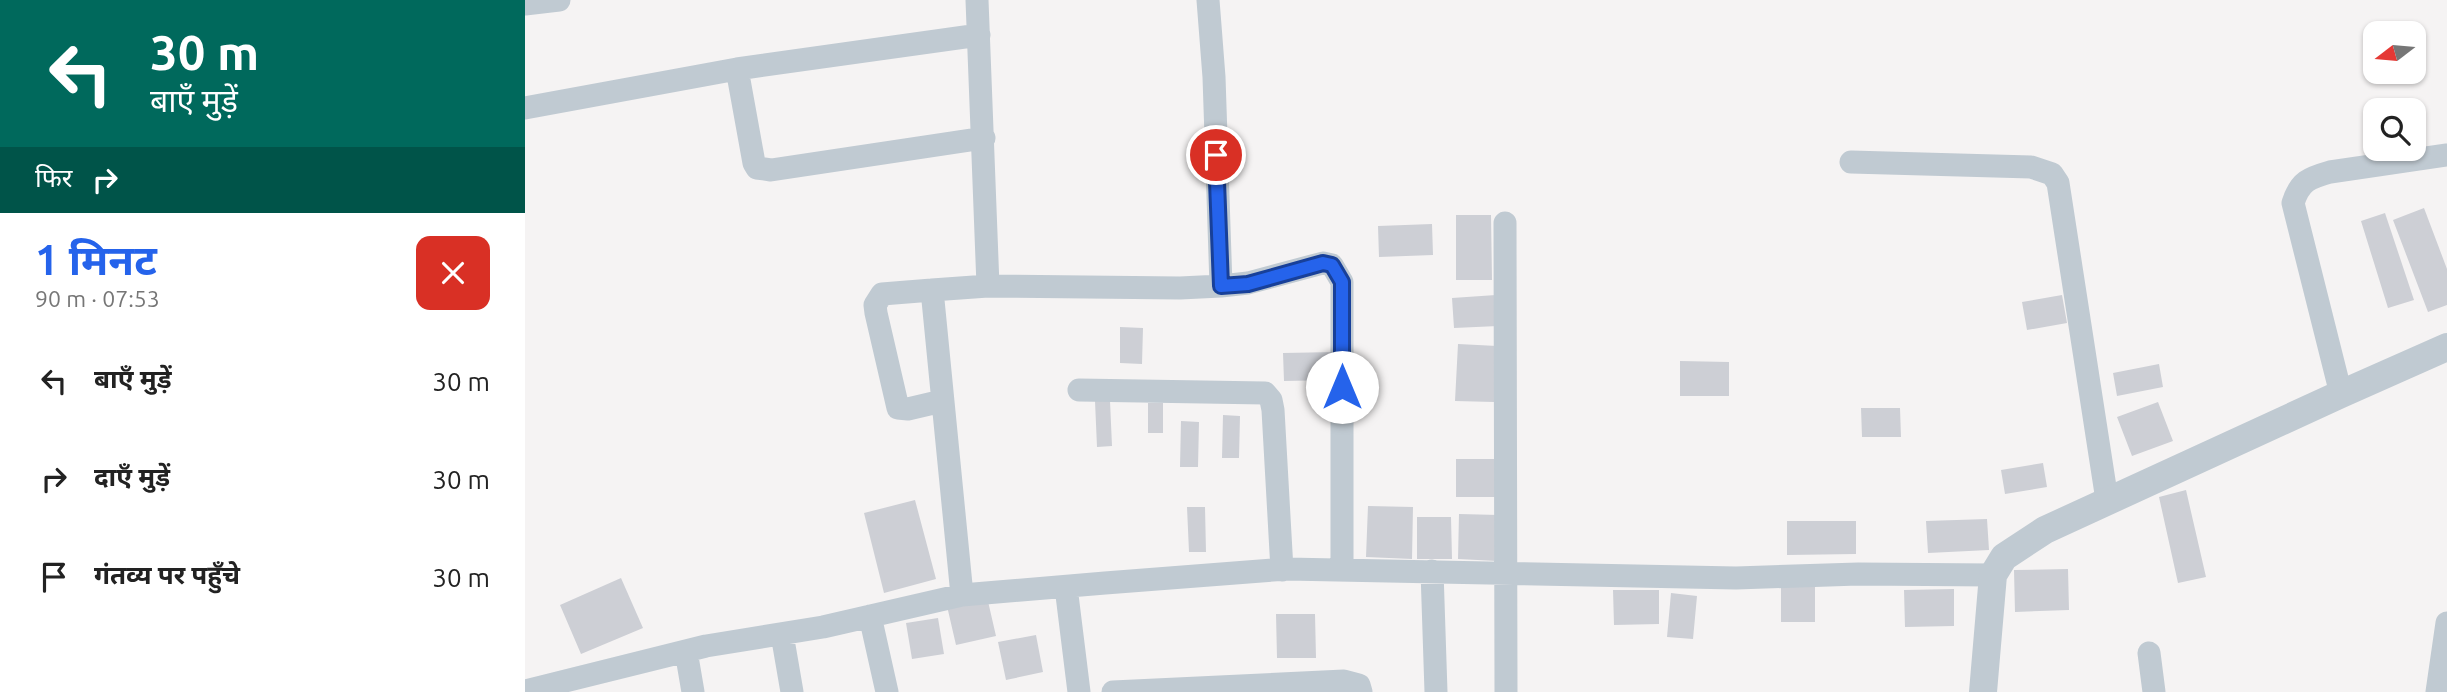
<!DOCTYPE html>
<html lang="hi">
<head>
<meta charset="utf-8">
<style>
  body { margin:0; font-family:Ubuntu,"Noto Sans Devanagari",sans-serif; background:#f6f6f6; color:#222; height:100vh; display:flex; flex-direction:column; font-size:26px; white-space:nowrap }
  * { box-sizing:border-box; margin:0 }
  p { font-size:23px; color:#767676 }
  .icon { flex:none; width:38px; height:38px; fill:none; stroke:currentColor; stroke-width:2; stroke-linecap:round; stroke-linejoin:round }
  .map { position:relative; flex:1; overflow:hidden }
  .sheet { display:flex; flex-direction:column; background:#fff; width:525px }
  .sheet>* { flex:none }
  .guide { background:#00695c; color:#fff; overflow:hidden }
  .needle { width:46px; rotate:254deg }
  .buttons { position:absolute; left:1838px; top:21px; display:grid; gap:14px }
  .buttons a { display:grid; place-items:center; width:63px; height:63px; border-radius:14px; background:#fff; box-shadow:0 2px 5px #0004; font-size:35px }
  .pin { position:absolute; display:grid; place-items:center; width:60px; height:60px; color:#fff; margin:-30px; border:4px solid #fff; border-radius:50%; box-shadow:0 2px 7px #0007 }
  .me { position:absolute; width:77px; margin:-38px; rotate:0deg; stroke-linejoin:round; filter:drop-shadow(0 0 5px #0008) }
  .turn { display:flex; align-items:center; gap:24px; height:147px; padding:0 35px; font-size:32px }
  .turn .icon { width:91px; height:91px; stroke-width:2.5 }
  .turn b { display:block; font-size:49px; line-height:60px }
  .then { display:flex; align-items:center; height:66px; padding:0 35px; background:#0003; gap:14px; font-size:26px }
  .round { display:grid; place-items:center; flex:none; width:74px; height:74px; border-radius:14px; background:#f6f6f6 }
  .summary { display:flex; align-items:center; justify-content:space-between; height:119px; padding:0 35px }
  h1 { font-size:42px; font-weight:700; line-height:52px; color:#2563eb }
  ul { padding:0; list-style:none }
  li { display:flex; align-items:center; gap:21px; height:98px; padding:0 35px }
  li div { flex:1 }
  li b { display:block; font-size:26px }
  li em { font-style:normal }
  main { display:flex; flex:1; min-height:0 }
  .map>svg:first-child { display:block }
  .building { fill:#cdcfd5 }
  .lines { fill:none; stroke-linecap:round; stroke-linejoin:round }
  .minor { stroke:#c0cad2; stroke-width:23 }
  .tertiary { stroke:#c0cad2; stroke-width:28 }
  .route-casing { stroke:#184099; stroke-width:18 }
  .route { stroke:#2563eb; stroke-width:12 }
</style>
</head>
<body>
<main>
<section class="sheet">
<div class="guide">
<div class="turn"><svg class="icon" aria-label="left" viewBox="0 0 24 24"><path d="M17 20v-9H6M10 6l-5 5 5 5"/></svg><div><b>30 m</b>बाएँ मुड़ें</div></div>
<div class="then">फिर<svg class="icon" aria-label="right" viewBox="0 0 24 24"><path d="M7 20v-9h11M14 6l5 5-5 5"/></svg></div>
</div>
<div class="summary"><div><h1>1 मिनट</h1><p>90 m · 07:53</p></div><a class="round" style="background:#d93025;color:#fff"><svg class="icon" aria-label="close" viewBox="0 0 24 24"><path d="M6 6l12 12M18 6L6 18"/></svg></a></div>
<ul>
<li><svg class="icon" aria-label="left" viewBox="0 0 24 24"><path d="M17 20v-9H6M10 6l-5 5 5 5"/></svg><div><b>बाएँ मुड़ें</b></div><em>30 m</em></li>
<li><svg class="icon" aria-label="right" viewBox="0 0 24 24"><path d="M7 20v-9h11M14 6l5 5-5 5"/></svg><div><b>दाएँ मुड़ें</b></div><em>30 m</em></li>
<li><svg class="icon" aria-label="arrive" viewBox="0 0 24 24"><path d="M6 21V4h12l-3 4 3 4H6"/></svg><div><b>गंतव्य पर पहुँचे</b></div><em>30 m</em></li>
</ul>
</section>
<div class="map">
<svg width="1922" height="692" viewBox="0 0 1922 692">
  <rect width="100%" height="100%" fill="#f5f3f3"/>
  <path class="building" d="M 1899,208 L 1922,269 L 1922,305 L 1903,312 L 1868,220 Z
    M 1860,213 L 1889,300 L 1863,308 L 1836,221 Z
    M 931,215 L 966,215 L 967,280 L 931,280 Z
    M 907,224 L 908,255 L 854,257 L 853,226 Z
    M 971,295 L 973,326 L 929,328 L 927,298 Z
    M 1537,295 L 1542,323 L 1502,330 L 1497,302 Z
    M 595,327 L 618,328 L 617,364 L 595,363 Z
    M 933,344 L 972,346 L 969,402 L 930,401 Z
    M 811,352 L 811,380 L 759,381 L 758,353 Z
    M 1155,361 L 1204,362 L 1204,396 L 1155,396 Z
    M 1634,364 L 1638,387 L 1592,396 L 1588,373 Z
    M 570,401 L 585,401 L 587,446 L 572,447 Z
    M 1633,402 L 1648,441 L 1607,456 L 1592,417 Z
    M 623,403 L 638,403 L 638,433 L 623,433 Z
    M 1336,408 L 1375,408 L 1376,437 L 1337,437 Z
    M 698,415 L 715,416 L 714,458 L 697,458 Z
    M 656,421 L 674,422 L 673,467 L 655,467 Z
    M 931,459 L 971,459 L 971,497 L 931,497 Z
    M 1518,463 L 1522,487 L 1480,494 L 1476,470 Z
    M 1661,490 L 1681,577 L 1653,583 L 1634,497 Z
    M 390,500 L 411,579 L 359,593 L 339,513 Z
    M 843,506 L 888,507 L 887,559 L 841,557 Z
    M 662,507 L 680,507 L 681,552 L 664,552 Z
    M 934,514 L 974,515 L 972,561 L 933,559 Z
    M 892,517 L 926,517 L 927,559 L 892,559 Z
    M 1462,519 L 1464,550 L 1403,553 L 1401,521 Z
    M 1262,521 L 1331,521 L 1331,554 L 1262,555 Z
    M 1543,569 L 1544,610 L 1490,612 L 1489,570 Z
    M 96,578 L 118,628 L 56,654 L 35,605 Z
    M 1256,586 L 1290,586 L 1290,622 L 1256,622 Z
    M 1429,589 L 1429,626 L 1380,627 L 1379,590 Z
    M 1088,590 L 1134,590 L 1134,624 L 1089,625 Z
    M 1146,593 L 1172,596 L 1168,639 L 1142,637 Z
    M 462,597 L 471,636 L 431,645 L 422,606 Z
    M 751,614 L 790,614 L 791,658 L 752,658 Z
    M 413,618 L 419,654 L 387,659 L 381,623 Z
    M 511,635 L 518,672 L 481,680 L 473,642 Z"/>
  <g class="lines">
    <path class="minor" d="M 683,0 L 689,77 L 696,286
      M 0,4 L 34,0
      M 212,69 L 229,163 L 232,168 L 246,170 L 459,138
      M 0,108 L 212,69 L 454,35
      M 1326,162 L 1506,167 L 1527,174 L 1533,183 L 1582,500
      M 980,223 L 981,692
      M 463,286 L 655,288 L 696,286 L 723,283 L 798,263 L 807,265 L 817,282 L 817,570
      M 407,290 L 357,294 L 350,305 L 351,313 L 373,408 L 383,409 L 417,401
      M 554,390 L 740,393 L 746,400 L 748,410 L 757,570
      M 1816,394 L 1768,203 C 1775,181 1784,178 1805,172 L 1922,155
      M 907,571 L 911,692
      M 541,587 L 554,692
      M 437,595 L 407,290 L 463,286 L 452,0
      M 345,616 L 362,692
      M 257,634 L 267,692
      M 161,651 L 168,692
      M 1624,653 L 1629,692
      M 0,691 L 181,646 L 298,627 L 437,595 L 580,583 L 762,569 L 1211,578 L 1333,574 L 1468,575
      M 588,692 L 819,681 L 834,685 L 836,692
      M 1912,692 L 1922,623"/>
    <path class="tertiary" d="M 1458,692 L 1468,575 L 1479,557 L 1520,530 L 1816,394 L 1922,347"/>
  </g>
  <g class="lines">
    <g class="route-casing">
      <path id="route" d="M 691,155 L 696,286 L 723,284 L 798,263 L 807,265 L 817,282 L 817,387"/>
    </g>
    <use href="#route" class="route"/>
  </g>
</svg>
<div class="buttons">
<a><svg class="needle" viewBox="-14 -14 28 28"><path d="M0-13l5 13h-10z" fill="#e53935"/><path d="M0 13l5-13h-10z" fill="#767676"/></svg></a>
<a><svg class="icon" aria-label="search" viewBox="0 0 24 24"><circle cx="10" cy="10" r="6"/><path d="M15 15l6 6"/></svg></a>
</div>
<div class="pin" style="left:691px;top:155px;background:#d93025"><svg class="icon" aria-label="arrive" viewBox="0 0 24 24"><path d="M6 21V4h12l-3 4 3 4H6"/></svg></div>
<svg class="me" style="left:817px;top:387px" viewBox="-20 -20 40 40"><circle r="19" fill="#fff"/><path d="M0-13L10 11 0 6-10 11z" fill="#2563eb"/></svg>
</div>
</main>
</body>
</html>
